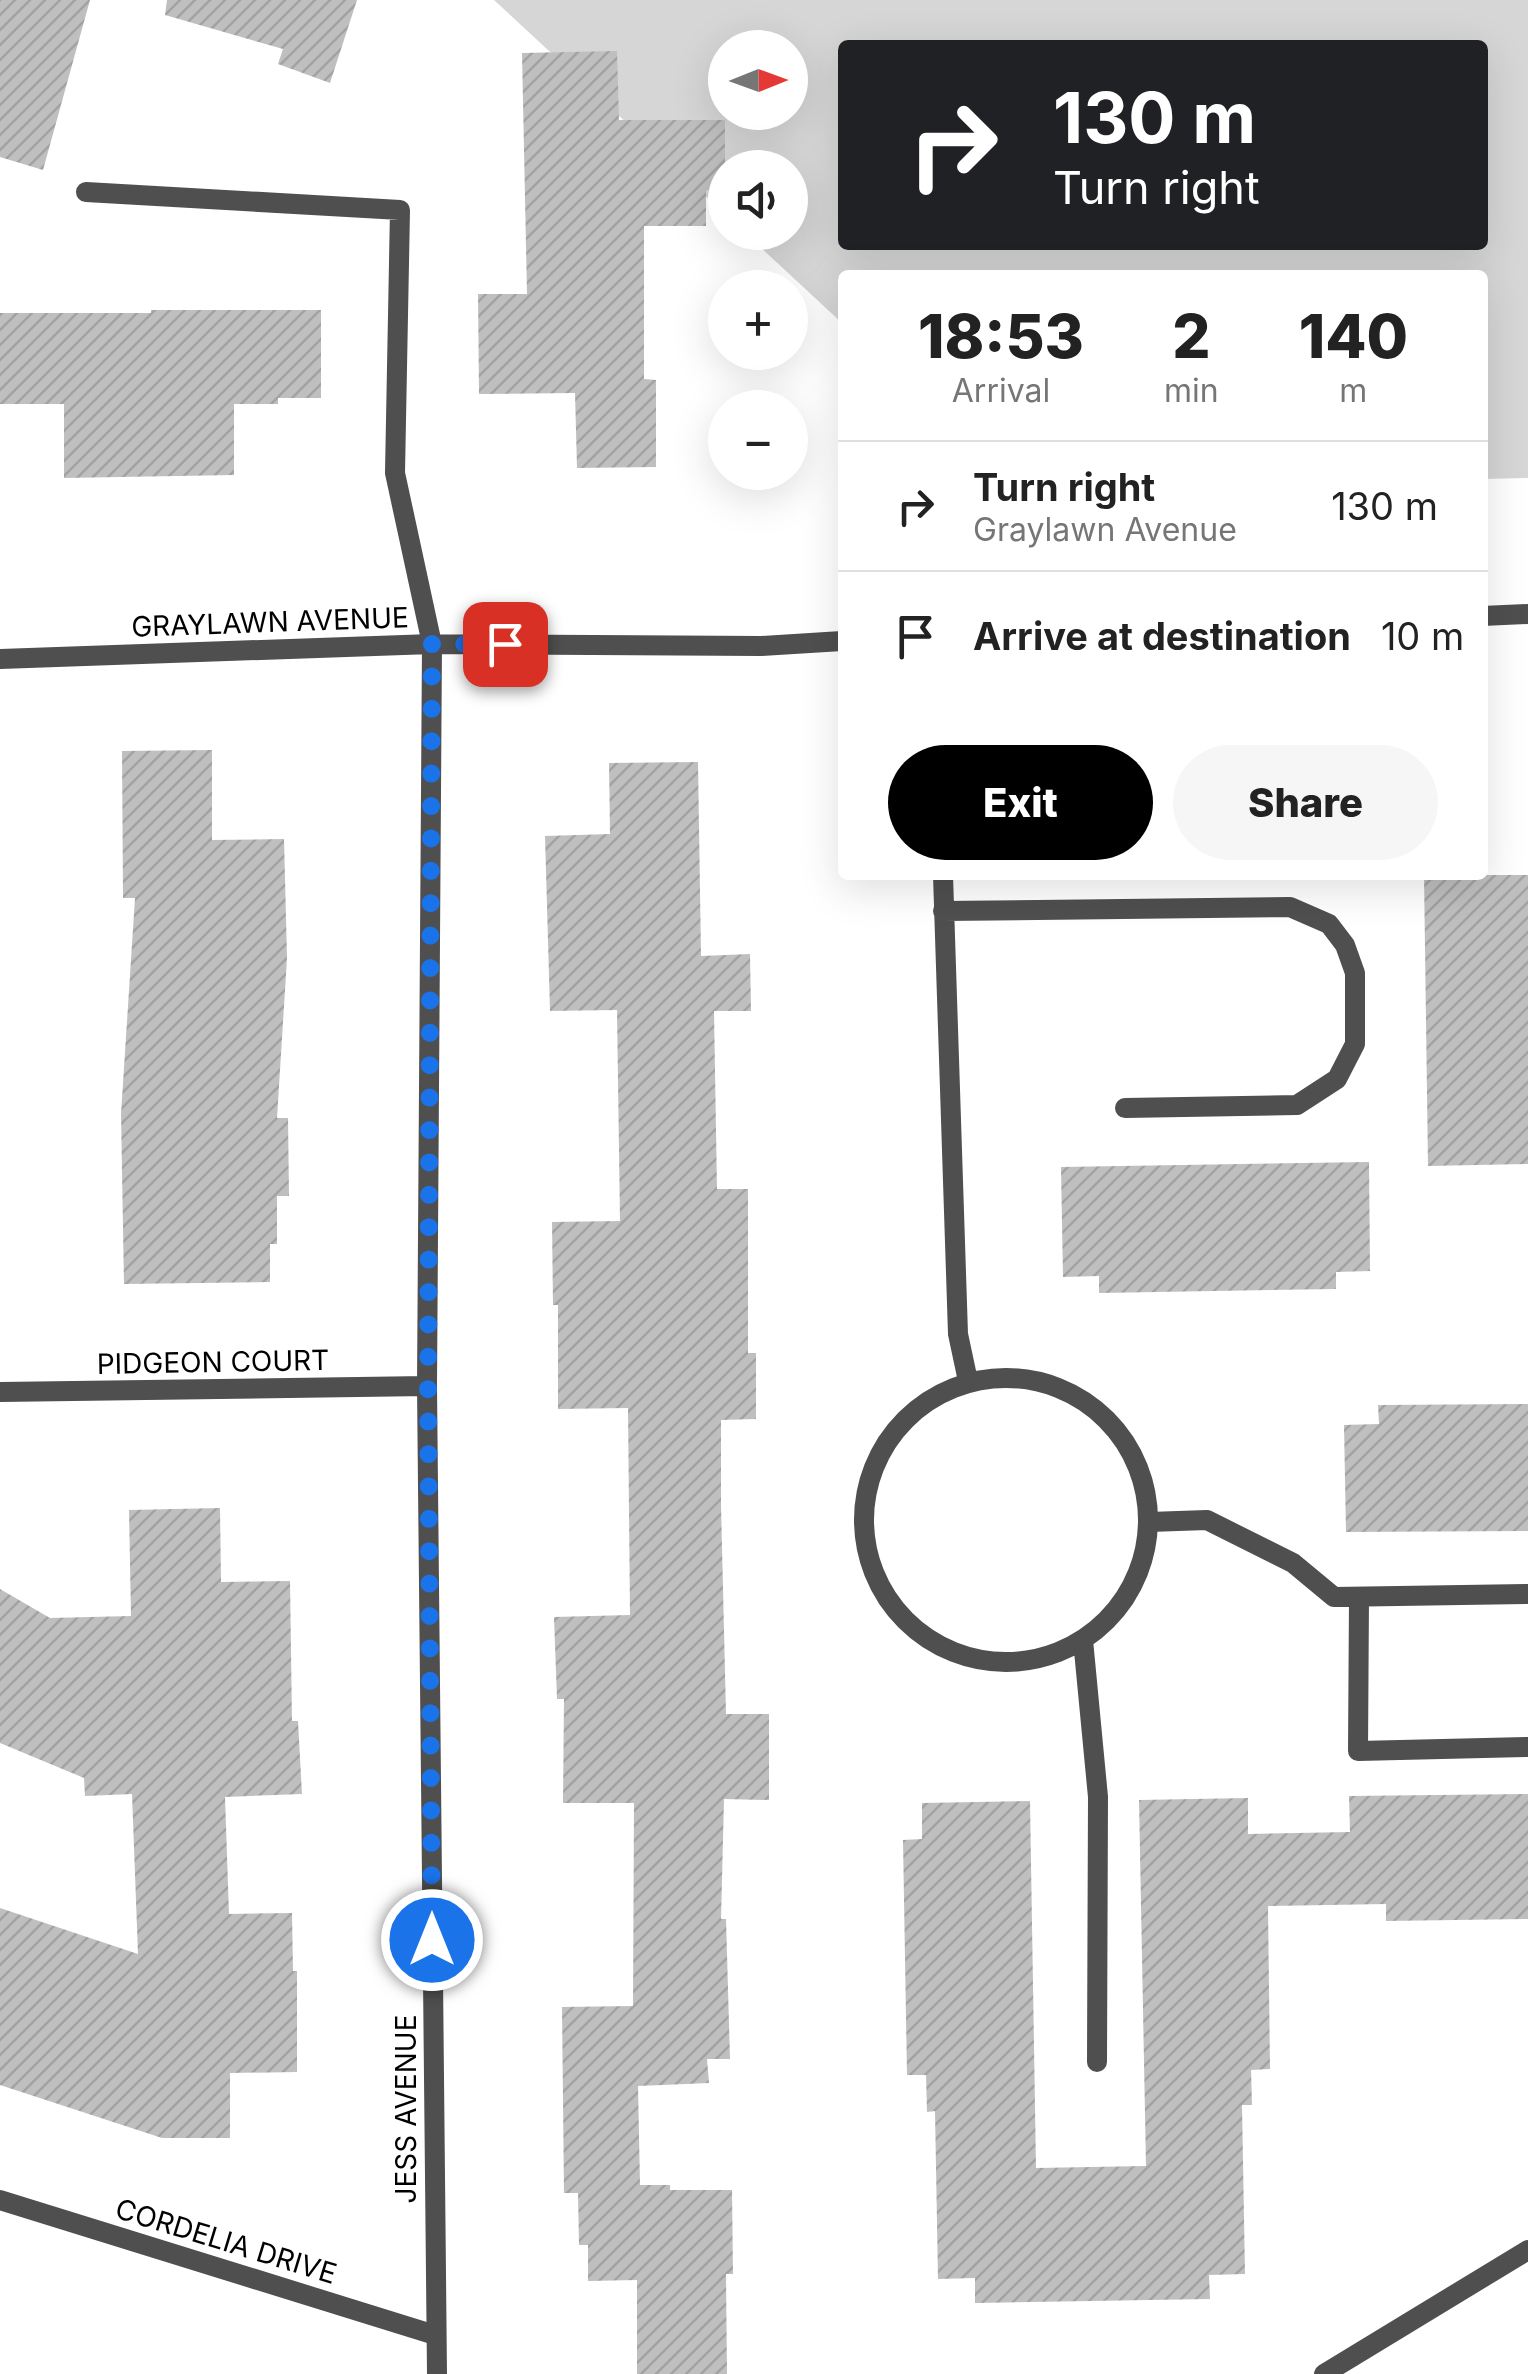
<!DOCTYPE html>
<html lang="en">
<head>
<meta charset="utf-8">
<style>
  body { margin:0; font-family:Inter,sans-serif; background:#f6f6f6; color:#222; height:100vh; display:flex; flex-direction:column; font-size:38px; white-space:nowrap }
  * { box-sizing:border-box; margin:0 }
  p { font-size:32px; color:#767676 }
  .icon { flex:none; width:55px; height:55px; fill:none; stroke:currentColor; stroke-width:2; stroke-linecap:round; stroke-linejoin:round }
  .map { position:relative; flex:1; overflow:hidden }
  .side { position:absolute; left:838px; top:270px; width:650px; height:610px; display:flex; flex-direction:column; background:#fff; border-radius:10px; box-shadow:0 10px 40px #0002 }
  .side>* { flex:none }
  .banner { position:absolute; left:838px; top:40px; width:650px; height:210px; border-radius:10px; box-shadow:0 10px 40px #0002; background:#202124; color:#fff; overflow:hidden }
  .needle { width:65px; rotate:89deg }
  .fabs { position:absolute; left:708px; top:30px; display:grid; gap:20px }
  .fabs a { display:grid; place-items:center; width:100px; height:100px; border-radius:50%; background:#fff; box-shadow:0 10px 40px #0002; font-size:50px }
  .pin { position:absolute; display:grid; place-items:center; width:85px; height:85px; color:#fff; margin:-42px; border-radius:20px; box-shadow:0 5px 15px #0006 }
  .me { position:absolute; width:110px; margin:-55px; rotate:0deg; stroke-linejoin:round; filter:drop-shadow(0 0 8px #0008) }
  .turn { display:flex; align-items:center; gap:35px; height:210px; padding:0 50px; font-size:45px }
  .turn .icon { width:130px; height:130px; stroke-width:2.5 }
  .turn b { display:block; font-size:70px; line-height:85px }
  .eta { display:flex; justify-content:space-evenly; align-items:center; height:170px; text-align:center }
  .eta b { font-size:60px; font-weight:800; line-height:70px }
  .button { display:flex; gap:20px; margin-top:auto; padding:20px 50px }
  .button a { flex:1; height:115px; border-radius:60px; background:#000; color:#fff; font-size:40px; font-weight:800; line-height:115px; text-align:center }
  .button a+a { background:#f6f6f6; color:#222 }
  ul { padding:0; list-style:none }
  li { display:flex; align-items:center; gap:30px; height:130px; padding:0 50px; border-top:2px solid #e0e0e0 }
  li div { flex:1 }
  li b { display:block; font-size:38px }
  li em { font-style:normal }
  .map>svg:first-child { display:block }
  .green { fill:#d6d6d6; fill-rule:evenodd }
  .building { fill:url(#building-hatch) }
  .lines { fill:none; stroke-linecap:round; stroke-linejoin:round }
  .lane { stroke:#4f4f4f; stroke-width:20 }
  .street { stroke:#4f4f4f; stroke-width:20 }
  .route { stroke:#1a73e8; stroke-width:18; stroke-dasharray:0 32.4 }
  .labels { text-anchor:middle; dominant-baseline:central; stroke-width:8; stroke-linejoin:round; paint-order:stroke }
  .street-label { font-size:28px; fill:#000; stroke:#fff }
</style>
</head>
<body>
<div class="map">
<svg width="1528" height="2374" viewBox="0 0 1528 2374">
  <defs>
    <pattern id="building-hatch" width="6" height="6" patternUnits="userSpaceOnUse" patternTransform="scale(2.5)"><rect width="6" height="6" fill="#bfbfbf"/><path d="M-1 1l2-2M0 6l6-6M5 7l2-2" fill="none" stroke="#a2a2a2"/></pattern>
  </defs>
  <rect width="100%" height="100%" fill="#fff"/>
  <path class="green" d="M 494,0 L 1528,0 L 1528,478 L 1483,479 L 1482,275 L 842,275 L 842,323 L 745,233 L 790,232 L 790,168 L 725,168 L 725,214 ZM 842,45 L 1482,45 L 1482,245 L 842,245 ZM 725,48 L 790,48 L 790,112 L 725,112 Z"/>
  <path class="building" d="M 0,0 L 90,0 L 43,170 L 0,157 Z
    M 167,0 L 357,0 L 330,83 L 278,64 L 283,49 L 165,15 Z
    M 617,51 L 619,120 L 725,120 L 725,189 L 706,190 L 706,226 L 644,226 L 644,379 L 656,380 L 656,467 L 577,468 L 575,393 L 479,394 L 478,294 L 527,294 L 522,53 Z
    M 151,310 L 321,310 L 321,398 L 278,398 L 278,404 L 234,404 L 234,475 L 64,478 L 64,404 L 0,404 L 0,313 L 151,313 Z
    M 212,750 L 212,840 L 284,839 L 287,958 L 277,1118 L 288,1118 L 289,1196 L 277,1196 L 277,1244 L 270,1244 L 270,1282 L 124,1284 L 121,1114 L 135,898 L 123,898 L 122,751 Z
    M 698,762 L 701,956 L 750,954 L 751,1011 L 714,1011 L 717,1189 L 748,1189 L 748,1353 L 756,1353 L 756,1419 L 721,1420 L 721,1505 L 726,1714 L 769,1714 L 769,1800 L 724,1799 L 721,1919 L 726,1919 L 730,2059 L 707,2059 L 709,2083 L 638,2086 L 640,2185 L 670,2185 L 670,2190 L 732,2190 L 733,2274 L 726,2274 L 727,2374 L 637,2374 L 637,2280 L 588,2281 L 588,2245 L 579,2245 L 578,2193 L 564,2193 L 562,2007 L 633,2006 L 634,1803 L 563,1803 L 564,1699 L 557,1699 L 554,1617 L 630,1615 L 628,1408 L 558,1409 L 558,1305 L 553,1305 L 552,1222 L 620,1221 L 617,1010 L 550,1011 L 545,836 L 610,834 L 609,763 Z
    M 1424,875 L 1528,875 L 1528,1164 L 1428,1166 Z
    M 1369,1162 L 1370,1271 L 1336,1272 L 1336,1289 L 1099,1293 L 1099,1276 L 1063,1277 L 1061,1167 Z
    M 1528,1404 L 1528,1531 L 1346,1532 L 1344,1425 L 1379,1424 L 1378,1405 Z
    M 220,1508 L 221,1582 L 290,1581 L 292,1721 L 298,1721 L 302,1794 L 225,1797 L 229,1914 L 292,1913 L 293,1971 L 297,1971 L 297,2072 L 230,2073 L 230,2138 L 162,2138 L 0,2085 L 0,1908 L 138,1954 L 132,1794 L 85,1796 L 84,1778 L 0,1743 L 0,1589 L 50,1618 L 131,1616 L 129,1510 Z
    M 1528,1794 L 1528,1919 L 1386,1921 L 1386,1904 L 1268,1906 L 1270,2069 L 1251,2070 L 1252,2105 L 1242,2105 L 1245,2274 L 1209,2275 L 1210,2299 L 975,2303 L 975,2278 L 938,2279 L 935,2111 L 927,2112 L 926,2075 L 907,2075 L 903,1840 L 922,1839 L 922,1803 L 1030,1801 L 1036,2168 L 1146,2166 L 1139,1800 L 1248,1798 L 1248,1834 L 1350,1832 L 1349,1796 Z"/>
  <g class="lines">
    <path class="lane" d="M 86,192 L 400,210 L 395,473 L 432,644
      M 943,875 L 958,1334 L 968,1381
      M 943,911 L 1290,907 L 1329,924 L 1345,945 L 1355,973 L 1355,1044 L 1337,1079 L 1297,1105 L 1125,1108
      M864 1520a142 142 0 1 1 284 0a142 142 0 1 1-284 0Z
      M 1149,1522 L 1207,1520 L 1293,1563 L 1334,1597 L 1528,1594
      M 1359,1597 L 1358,1751 L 1528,1747
      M 1083,1640 L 1098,1797 L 1097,2062
      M 1324,2374 L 1528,2250"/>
    <path class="street" d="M 1482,616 L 1528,614
      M 432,644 L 427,1386 L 437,2374
      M 0,659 L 432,644 L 761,646 L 842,641
      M 0,1392 L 427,1386
      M 0,2200 L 435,2335"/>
  </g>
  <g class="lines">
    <path class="route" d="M 432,1940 L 428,1386 L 432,644 L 505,644"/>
  </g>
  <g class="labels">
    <g class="street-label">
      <text transform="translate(270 622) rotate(-2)">GRAYLAWN AVENUE</text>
      <text transform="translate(213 1362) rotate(-1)">PIDGEON COURT</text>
      <text transform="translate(406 2109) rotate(-90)">JESS AVENUE</text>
      <text transform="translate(226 2241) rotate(17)">CORDELIA DRIVE</text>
    </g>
  </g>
</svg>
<div class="fabs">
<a><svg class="needle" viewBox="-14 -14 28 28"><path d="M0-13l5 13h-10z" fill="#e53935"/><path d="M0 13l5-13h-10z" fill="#767676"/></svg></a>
<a><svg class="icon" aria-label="sound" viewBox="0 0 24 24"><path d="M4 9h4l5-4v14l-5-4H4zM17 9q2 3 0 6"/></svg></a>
<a>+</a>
<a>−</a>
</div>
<div class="pin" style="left:505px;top:644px;background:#d93025"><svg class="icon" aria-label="arrive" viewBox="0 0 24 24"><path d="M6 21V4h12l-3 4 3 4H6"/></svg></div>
<svg class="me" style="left:432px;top:1940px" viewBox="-20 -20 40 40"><circle r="17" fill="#1a73e8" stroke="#fff" stroke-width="3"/><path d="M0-11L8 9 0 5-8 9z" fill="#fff"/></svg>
<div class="banner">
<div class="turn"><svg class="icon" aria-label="right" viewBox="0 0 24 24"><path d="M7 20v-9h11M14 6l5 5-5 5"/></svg><div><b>130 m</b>Turn right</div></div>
</div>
<section class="side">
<div class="eta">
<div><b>18:53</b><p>Arrival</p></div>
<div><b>2</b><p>min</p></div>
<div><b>140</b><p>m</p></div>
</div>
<ul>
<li><svg class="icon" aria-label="right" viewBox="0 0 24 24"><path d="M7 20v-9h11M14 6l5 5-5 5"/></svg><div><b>Turn right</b><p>Graylawn Avenue</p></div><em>130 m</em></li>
<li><svg class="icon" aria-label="arrive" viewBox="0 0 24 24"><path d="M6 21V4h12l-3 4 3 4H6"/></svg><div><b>Arrive at destination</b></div><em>10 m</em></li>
</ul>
<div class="button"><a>Exit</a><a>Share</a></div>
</section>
</div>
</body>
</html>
